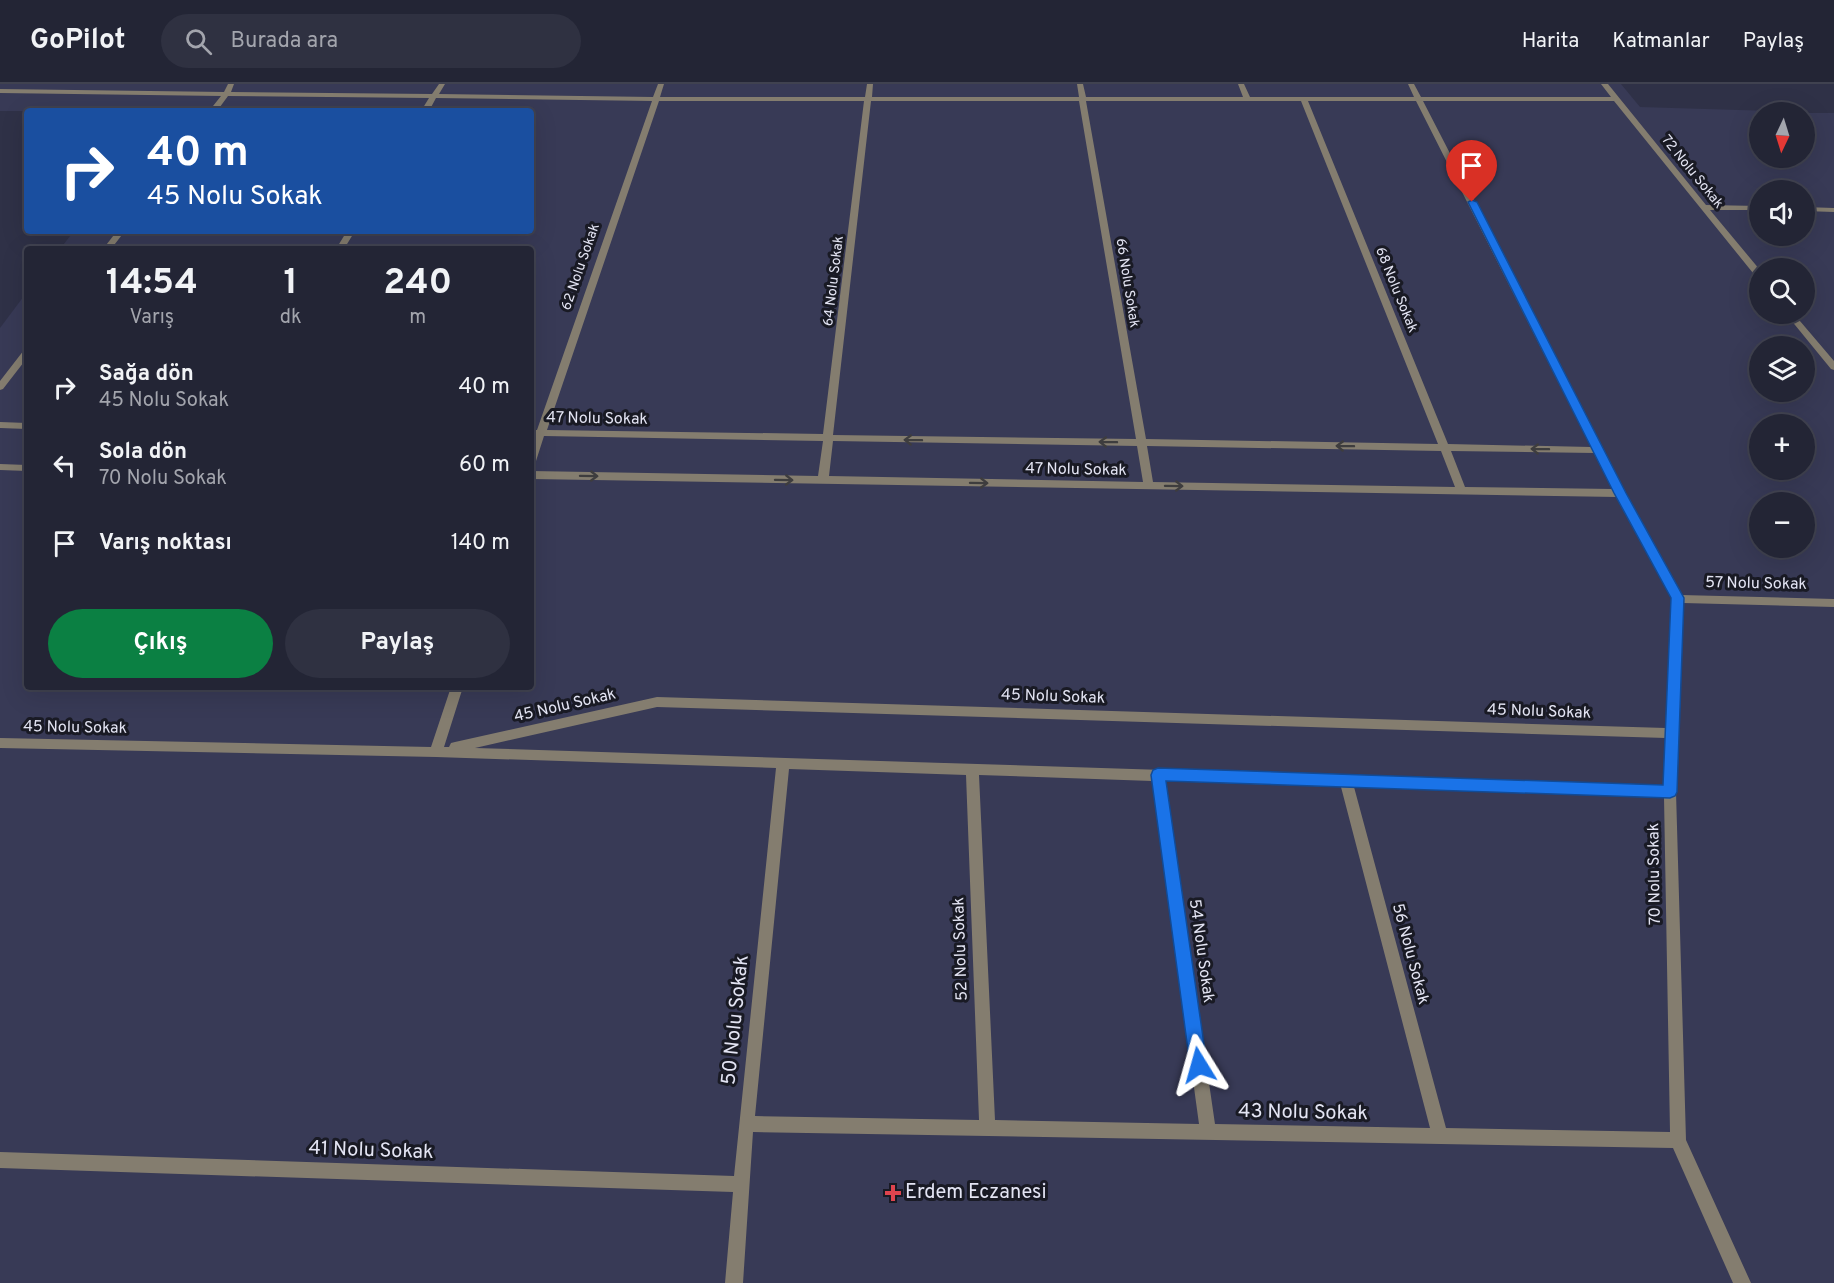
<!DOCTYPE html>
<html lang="tr">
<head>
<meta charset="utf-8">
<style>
  body { margin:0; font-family:Overpass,sans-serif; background:#2f3141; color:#f1f3f6; height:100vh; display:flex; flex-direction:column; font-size:22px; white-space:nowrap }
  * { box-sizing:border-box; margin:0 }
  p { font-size:20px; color:#a3a5ad }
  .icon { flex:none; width:33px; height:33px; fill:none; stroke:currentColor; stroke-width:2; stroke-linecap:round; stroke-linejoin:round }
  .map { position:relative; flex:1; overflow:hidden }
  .drawer { position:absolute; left:24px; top:162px; width:510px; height:444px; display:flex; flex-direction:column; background:#232535; border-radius:6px; box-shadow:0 6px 24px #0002,0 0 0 2px #404250 }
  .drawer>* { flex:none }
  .guide { position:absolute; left:24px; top:24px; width:510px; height:126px; border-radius:6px; box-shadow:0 6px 24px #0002,0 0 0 2px #404250; background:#1a4fa0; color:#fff; overflow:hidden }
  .needle { width:39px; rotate:184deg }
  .fabs { position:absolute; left:1749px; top:18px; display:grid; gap:12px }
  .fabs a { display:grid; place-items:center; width:66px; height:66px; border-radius:50%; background:#232535; box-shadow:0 6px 24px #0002,0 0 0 2px #404250; font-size:30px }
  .pin { position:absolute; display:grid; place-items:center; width:51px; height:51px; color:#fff; margin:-62px -26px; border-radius:50% 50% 50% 0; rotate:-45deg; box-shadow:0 0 6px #0007 }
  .pin .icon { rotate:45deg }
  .me { position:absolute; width:66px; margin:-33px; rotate:352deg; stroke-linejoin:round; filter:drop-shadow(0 0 4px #0008) }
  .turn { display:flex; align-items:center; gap:21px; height:126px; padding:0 24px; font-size:27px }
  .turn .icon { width:78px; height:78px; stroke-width:2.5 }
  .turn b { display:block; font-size:42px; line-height:51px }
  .eta { display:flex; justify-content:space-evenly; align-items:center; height:102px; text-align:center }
  .eta b { font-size:36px; font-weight:700; line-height:42px }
  .primary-button { display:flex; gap:12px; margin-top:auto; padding:12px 24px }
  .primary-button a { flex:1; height:69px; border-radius:36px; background:#0b8043; color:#fff; font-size:24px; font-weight:700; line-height:69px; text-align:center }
  .primary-button a+a { background:#2f3141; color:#f1f3f6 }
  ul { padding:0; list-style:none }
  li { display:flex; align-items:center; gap:18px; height:78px; padding:0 24px }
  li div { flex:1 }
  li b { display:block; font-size:22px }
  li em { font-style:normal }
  header { display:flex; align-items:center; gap:36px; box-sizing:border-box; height:84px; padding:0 30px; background:#232535; border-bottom:2px solid #404250 }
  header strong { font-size:28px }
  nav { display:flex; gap:33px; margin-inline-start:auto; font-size:21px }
  .search { width:420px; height:54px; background:#2f3141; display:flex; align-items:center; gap:15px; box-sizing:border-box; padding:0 21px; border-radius:33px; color:#a3a5ad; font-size:22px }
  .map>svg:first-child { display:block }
  .built { fill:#383a56; fill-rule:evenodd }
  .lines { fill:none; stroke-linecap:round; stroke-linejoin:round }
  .minor { fill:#847d6f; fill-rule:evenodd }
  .oneway { stroke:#3e3d3e }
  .route { fill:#1a73e8; stroke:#114b97; stroke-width:1.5 }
  .health-dot { fill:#e0444e; stroke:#191a24; stroke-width:2 }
  .labels { text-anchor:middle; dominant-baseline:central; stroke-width:6; stroke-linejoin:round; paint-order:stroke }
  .far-street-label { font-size:14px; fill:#e3e4f3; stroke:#191a24 }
  .street-label { font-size:16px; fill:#e3e4f3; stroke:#191a24 }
  .near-street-label { font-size:20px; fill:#e3e4f3; stroke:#191a24 }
  .near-poi-label { font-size:20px; fill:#e3e4f3; stroke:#191a24; text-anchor:start }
</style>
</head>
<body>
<header>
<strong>GoPilot</strong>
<div class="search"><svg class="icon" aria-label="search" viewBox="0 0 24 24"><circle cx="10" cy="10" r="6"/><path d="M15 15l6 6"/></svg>Burada ara</div>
<nav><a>Harita</a><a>Katmanlar</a><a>Paylaş</a></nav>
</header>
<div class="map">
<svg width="1834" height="1199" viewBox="0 0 1834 1199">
  <rect width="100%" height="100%" fill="#2f3147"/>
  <path class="built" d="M 0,0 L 1621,0 L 1640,23 L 1804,28 L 1760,28 L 1760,74 L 1804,74 L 1804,29 L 1834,29 L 1834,1199 L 0,1199 L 0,244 L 27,208 L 27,603 L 531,603 L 531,165 L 60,165 L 74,147 L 531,147 L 531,27 L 0,27 ZM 1760,106 L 1804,106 L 1804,152 L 1760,152 ZM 1760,184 L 1804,184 L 1804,230 L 1760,230 ZM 1760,262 L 1804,262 L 1804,308 L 1760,308 ZM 1760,340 L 1804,340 L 1804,386 L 1760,386 ZM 1760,418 L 1804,418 L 1804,464 L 1760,464 Z"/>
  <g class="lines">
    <path class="minor" d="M 228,0 L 234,0 L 231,8 L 432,10 L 439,0 L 445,0 L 439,10 L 653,13 L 658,0 L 664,0 L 660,13 L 865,13 L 867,0 L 873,0 L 872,13 L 1079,13 L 1077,0 L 1083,0 L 1086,13 L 1243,13 L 1238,0 L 1244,0 L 1250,13 L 1414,13 L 1408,0 L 1414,0 L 1421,13 L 1611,13 L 1601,0 L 1608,0 L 1706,121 L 1760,122 L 1760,126 L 1710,126 L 1760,186 L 1760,194 L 1757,194 L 1614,17 L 1423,17 L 1625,409 L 1681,511 L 1834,515 L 1834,523 L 1683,519 L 1676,708 L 1686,1056 L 1751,1199 L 1733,1199 L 1673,1064 L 753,1048 L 743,1199 L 725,1199 L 733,1108 L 0,1084 L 0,1068 L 734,1092 L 776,684 L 436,673 L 0,664 L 0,654 L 431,663 L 451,603 L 463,603 L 444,663 L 449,663 L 451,659 L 455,658 L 657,613 L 1666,644 L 1672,515 L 1617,413 L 531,395 L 531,387 L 818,392 L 823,357 L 544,352 L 536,377 L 531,380 L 531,363 L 535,352 L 531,352 L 531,346 L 537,346 L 652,17 L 436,14 L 429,27 L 421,27 L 429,14 L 228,12 L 217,27 L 209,27 L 221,12 L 0,9 L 0,5 L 224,8 ZM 659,17 L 864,17 L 823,350 L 547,346 ZM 871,17 L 1079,17 L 1136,355 L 833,351 ZM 1086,17 L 1301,17 L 1438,360 L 1146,355 ZM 1308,17 L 1416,17 L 1591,363 L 1448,360 ZM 833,357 L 1137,362 L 1143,398 L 829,392 ZM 1147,362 L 1441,367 L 1455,403 L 1153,398 ZM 1451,367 L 1595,369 L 1613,405 L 1465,403 ZM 657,623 L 1666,654 L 1664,702 L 475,664 ZM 789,685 L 966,691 L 979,1036 L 755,1032 ZM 979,691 L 1152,697 L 1199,1040 L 995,1036 ZM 1165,697 L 1341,703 L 1430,1044 L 1215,1040 ZM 1354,703 L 1664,713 L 1670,1048 L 1446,1044 Z
      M 1804,123 L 1834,124 L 1834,128 L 1804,127 Z
      M 117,147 L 125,147 L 111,165 L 103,165 Z
      M 347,147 L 355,147 L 344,165 L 336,165 Z
      M 1786,230 L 1794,230 L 1834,277 L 1834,286 L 1831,285 Z
      M 27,265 L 27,274 L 3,305 L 0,306 L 0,297 L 24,266 Z
      M 0,338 L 27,339 L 27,345 L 0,344 Z
      M 0,380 L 27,381 L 27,387 L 0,386 Z"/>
  </g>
  <defs><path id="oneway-shaft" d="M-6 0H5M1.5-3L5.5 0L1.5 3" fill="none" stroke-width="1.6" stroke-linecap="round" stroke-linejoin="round" transform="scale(1.5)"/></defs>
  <g class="oneway">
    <use href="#oneway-shaft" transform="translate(913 356) rotate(-179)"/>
    <use href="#oneway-shaft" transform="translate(1108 358) rotate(-179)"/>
    <use href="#oneway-shaft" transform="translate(1345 362) rotate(-179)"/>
    <use href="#oneway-shaft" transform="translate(1540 365) rotate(-179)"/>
    <use href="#oneway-shaft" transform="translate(589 392) rotate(1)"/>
    <use href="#oneway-shaft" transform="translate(784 396) rotate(1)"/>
    <use href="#oneway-shaft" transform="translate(979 399) rotate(1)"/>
    <use href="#oneway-shaft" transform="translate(1174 402) rotate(1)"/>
  </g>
  <path class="route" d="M 1472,116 L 1477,118 L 1626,409 L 1684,514 L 1677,708 L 1675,712 L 1670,714 L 1166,697 L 1207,981 L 1205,987 L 1199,990 L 1193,987 L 1190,981 L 1151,691 L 1153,686 L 1158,684 L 1663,701 L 1671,514 L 1614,409 L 1468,118 Z"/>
  <path class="health-dot" d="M890 1100h6v6h6v6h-6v6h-6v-6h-6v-6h6z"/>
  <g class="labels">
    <g class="far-street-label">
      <text transform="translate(1692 88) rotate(51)">72 Nolu Sokak</text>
      <text transform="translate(581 183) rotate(-71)">62 Nolu Sokak</text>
      <text transform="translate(834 197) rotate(-83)">64 Nolu Sokak</text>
      <text transform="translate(1127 199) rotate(81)">66 Nolu Sokak</text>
      <text transform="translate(1396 206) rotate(68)">68 Nolu Sokak</text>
    </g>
    <g class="street-label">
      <text transform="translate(597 335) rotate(1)">47 Nolu Sokak</text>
      <text transform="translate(1076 386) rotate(1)">47 Nolu Sokak</text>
      <text transform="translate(1756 500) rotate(1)">57 Nolu Sokak</text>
      <text transform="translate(1053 613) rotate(2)">45 Nolu Sokak</text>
      <text transform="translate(565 622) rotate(-13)">45 Nolu Sokak</text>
      <text transform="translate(1539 628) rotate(2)">45 Nolu Sokak</text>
      <text transform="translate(75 644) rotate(1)">45 Nolu Sokak</text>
      <text transform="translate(1655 790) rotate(-91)">70 Nolu Sokak</text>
      <text transform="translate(961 865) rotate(-92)">52 Nolu Sokak</text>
      <text transform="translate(1201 867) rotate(82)">54 Nolu Sokak</text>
      <text transform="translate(1410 870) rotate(75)">56 Nolu Sokak</text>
    </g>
    <g class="near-street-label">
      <text transform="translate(736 936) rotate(-84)">50 Nolu Sokak</text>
      <text transform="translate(1303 1029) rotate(1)">43 Nolu Sokak</text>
      <text transform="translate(371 1067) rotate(2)">41 Nolu Sokak</text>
    </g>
    <g class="near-poi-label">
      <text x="905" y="1109">Erdem Eczanesi</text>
    </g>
  </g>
</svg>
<div class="fabs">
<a><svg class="needle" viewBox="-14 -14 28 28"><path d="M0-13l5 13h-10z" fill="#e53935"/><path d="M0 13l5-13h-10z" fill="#a3a5ad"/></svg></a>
<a><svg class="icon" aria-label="sound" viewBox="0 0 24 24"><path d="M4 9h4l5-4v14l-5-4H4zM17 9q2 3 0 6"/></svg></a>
<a><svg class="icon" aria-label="search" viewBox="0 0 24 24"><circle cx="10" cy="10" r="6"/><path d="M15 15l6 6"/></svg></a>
<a><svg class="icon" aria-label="layers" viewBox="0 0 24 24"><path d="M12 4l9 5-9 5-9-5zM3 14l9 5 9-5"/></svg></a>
<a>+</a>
<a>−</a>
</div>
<div class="pin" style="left:1472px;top:118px;background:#d93025"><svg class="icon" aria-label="arrive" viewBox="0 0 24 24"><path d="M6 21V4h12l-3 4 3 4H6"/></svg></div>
<svg class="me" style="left:1199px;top:981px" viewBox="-20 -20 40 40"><path d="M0-17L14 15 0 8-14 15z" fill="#1a73e8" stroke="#fff" stroke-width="4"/></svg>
<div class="guide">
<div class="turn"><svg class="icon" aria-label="right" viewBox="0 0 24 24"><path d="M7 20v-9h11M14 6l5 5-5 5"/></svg><div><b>40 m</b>45 Nolu Sokak</div></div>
</div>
<section class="drawer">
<div class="eta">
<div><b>14:54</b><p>Varış</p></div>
<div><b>1</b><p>dk</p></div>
<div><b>240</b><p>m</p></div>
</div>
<ul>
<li><svg class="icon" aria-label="right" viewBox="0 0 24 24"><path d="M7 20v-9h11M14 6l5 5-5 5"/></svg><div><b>Sağa dön</b><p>45 Nolu Sokak</p></div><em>40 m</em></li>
<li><svg class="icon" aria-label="left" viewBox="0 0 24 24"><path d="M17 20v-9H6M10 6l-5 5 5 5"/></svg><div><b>Sola dön</b><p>70 Nolu Sokak</p></div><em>60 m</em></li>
<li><svg class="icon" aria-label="arrive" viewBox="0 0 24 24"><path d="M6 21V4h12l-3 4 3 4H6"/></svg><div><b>Varış noktası</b></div><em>140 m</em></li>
</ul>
<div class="primary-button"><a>Çıkış</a><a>Paylaş</a></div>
</section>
</div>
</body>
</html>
